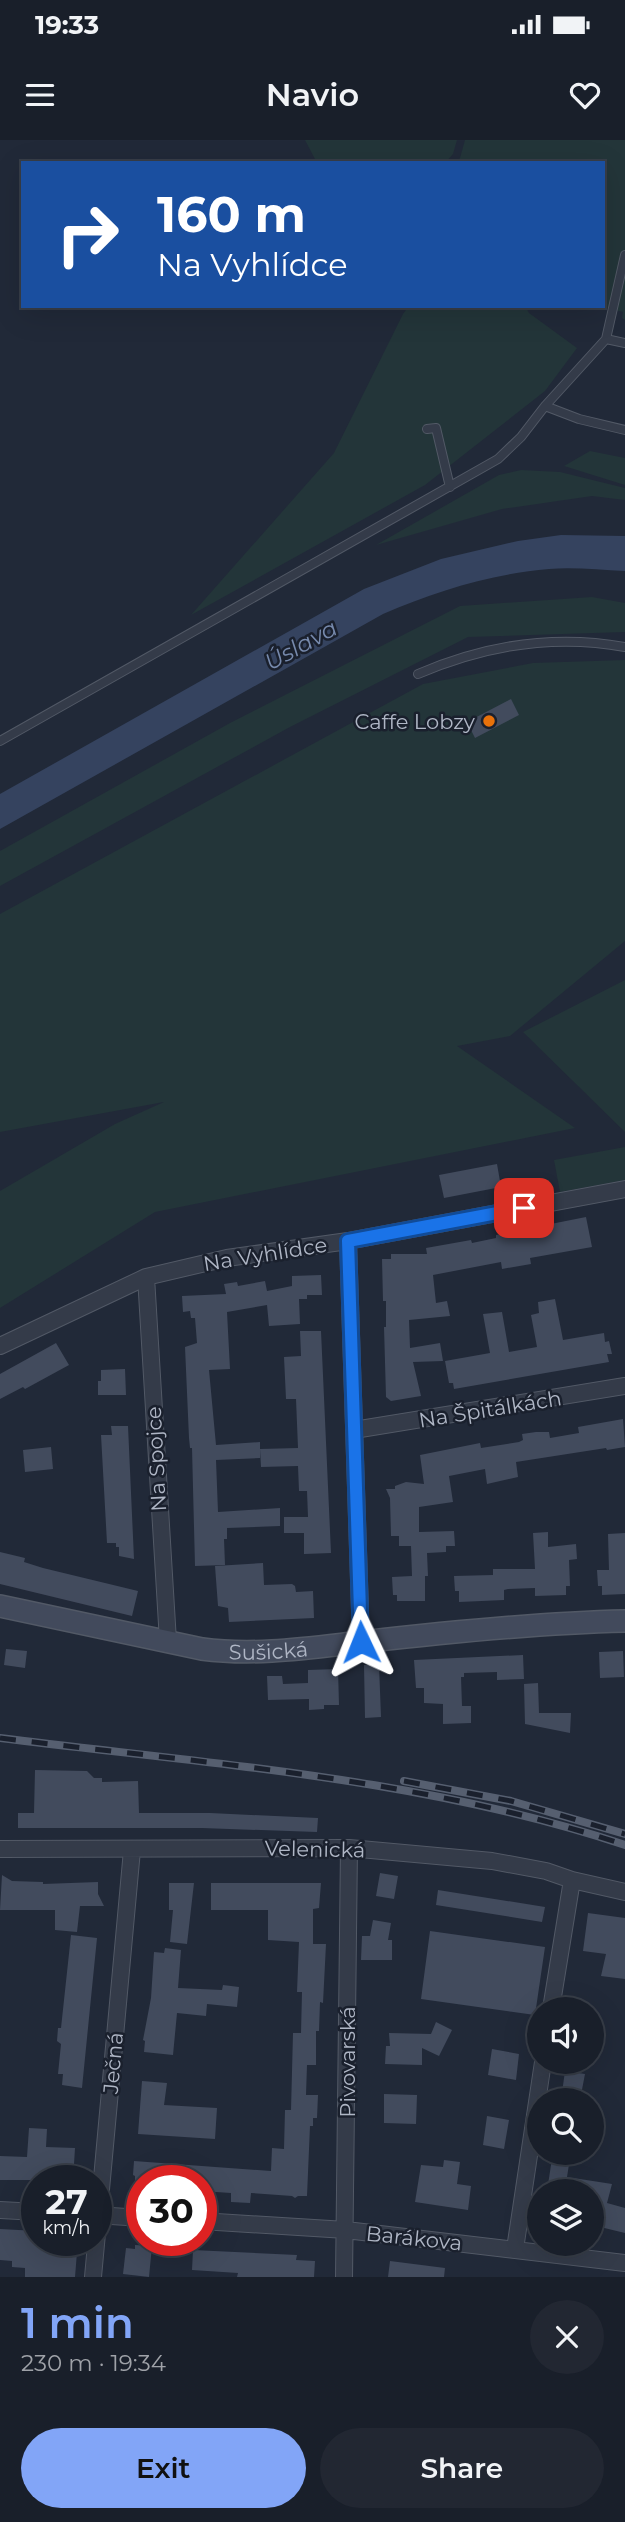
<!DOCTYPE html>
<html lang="en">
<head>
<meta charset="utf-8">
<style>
  body { margin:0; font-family:Montserrat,sans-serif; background:#222732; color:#f1f3f6; height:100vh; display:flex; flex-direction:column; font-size:26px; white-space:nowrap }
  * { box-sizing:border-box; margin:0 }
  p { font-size:23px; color:#9fa2a8 }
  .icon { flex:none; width:38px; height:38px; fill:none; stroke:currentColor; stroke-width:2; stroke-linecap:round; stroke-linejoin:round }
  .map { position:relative; height:2137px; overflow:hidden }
  .side { display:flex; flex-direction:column; background:#191f2a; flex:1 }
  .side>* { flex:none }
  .banner { position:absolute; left:21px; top:21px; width:584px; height:147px; border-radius:0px; box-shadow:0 7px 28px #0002,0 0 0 2px #373d47; background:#1a4fa0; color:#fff; overflow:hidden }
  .buttons { position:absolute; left:527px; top:1857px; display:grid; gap:14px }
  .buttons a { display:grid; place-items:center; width:77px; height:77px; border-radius:50%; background:#191f2a; box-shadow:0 7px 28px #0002,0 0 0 2px #373d47; font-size:35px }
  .speed { position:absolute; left:21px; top:2025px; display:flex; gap:14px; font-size:35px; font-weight:700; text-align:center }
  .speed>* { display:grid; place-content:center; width:91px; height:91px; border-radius:50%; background:#191f2a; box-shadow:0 7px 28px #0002,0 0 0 2px #373d47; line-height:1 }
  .speed small { font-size:18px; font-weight:400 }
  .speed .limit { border:10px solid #d22; background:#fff; color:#111 }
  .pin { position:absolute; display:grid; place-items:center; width:60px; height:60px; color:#fff; margin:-30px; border-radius:14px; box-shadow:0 4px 10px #0006 }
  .me { position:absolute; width:77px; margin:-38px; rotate:358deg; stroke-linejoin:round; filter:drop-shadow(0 0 5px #0008) }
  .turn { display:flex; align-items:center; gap:24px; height:147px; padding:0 21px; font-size:32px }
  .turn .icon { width:91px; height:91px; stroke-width:2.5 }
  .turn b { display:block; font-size:49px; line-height:60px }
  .round { display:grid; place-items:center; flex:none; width:74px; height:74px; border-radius:37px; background:#222732 }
  .overview { display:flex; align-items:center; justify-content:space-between; height:119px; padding:0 21px }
  h1 { font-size:42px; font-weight:600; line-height:52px; color:#82a5f7 }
  .cta { display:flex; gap:14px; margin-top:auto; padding:14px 21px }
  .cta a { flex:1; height:80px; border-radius:42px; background:#82a5f7; color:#111; font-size:28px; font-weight:600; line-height:80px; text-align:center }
  .cta a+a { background:#222732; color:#f1f3f6 }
  .status { display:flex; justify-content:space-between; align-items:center; height:49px; padding:0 35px; background:#191f2a; direction:ltr }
  .status svg { height:19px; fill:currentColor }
  header { display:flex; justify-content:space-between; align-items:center; height:91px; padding:0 21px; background:#191f2a; font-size:32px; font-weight:600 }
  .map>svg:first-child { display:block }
  .green { fill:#233539 }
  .water { fill:#35435f }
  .building { fill:#424b5d }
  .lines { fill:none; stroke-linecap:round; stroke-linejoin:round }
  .lane-casing { stroke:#525966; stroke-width:10 }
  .street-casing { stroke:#525966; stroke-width:18 }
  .secondary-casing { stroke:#525966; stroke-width:24 }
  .lane { stroke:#343b49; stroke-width:8 }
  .street { stroke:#343b49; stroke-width:16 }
  .secondary { stroke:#424a5c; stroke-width:21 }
  .rail-casing { stroke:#565f70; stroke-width:8 }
  .rail { stroke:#1a202d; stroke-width:5; stroke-dasharray:16; stroke-linecap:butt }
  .route-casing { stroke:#114b97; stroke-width:18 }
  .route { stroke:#1a73e8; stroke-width:12 }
  .food-dot { fill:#e8710a; stroke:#1a202d; stroke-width:2.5 }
  .labels { text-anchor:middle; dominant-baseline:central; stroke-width:5; stroke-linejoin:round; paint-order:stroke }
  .poi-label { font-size:21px; fill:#afb6c5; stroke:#1a202d; text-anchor:end }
  .street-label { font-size:21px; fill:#afb6c5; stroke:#1a202d }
  .water-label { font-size:23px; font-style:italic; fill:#778aad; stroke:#1a202d }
</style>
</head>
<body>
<div class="status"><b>19:33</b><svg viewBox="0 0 49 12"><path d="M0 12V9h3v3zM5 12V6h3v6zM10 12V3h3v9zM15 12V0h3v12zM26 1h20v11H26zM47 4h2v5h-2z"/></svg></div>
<header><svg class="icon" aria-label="menu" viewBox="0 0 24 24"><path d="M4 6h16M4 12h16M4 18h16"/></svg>Navio<svg class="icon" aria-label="heart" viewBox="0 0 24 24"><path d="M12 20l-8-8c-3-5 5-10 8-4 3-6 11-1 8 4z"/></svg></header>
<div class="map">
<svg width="625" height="2137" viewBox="0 0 625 2137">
  <rect width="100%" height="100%" fill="#212938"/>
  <path class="green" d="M 305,0 L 457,0 L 453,14 L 445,23 L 317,23 Z
    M 465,0 L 625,0 L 625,180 L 622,178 L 623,172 L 598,166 L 604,166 L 604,23 L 456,23 L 460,18 Z
    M 409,166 L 525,166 L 529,173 L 577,208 L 545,251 L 425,345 L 191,475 L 334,313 L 403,174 Z
    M 590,311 L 625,318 L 625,345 L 564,326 Z
    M 521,330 L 560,332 L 625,348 L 625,360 L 592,356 L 502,369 L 376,405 L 499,335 Z
    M 592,457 L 625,463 L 625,492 L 468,497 L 290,587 L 0,746 L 0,711 L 230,583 L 460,466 Z
    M 625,520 L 625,801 L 510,896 L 457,906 L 575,988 L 155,1072 L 0,1168 L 0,1051 L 115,984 L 164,962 L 0,992 L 0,774 L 423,544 L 533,523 Z
    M 625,840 L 625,992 L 523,892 Z
    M 625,1007 L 625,1040 L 560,1052 L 554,1020 Z"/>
  <path class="water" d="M 561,395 L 625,396 L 625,431 C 600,430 574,427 549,429 C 491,434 436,451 383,474 L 0,689 L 0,654 L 364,449 L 441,419 L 518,401 Z"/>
  <path class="building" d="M 511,559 L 519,575 L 475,598 L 467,582 Z
    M 497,1024 L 501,1047 L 444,1058 L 439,1035 Z
    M 586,1077 L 592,1107 L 530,1118 L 531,1124 L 502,1129 L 501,1122 L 433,1135 L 436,1163 L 447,1161 L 450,1176 L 409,1180 L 410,1208 L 440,1203 L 443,1221 L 413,1222 L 421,1256 L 391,1261 L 386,1257 L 384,1187 L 386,1187 L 386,1161 L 383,1161 L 382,1119 L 391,1119 L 391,1114 L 427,1114 L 426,1108 L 471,1100 L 472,1103 L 496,1098 L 496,1095 Z
    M 321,1135 L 322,1155 L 307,1155 L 307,1159 L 299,1159 L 300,1184 L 269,1186 L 267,1165 L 227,1172 L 230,1229 L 209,1230 L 216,1305 L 260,1302 L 260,1318 L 216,1320 L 218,1372 L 280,1368 L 280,1386 L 227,1388 L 227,1399 L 224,1399 L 225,1425 L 195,1426 L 192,1308 L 190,1308 L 189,1298 L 185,1207 L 197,1203 L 195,1178 L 191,1178 L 190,1171 L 183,1172 L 182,1156 L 226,1154 L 224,1144 L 237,1142 L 238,1146 L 265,1141 L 267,1151 L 292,1146 L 292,1136 Z
    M 555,1159 L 563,1200 L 604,1193 L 605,1202 L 609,1201 L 612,1214 L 607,1214 L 609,1222 L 454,1249 L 453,1243 L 449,1243 L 445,1221 L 490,1213 L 483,1174 L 502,1172 L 509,1212 L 537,1207 L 531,1175 L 539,1173 L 538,1162 Z
    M 300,1191 L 321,1191 L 331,1413 L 304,1414 L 304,1393 L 284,1393 L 284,1377 L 308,1377 L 307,1351 L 299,1351 L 298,1326 L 261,1327 L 260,1309 L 298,1308 L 296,1259 L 286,1259 L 284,1217 L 301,1216 Z
    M 56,1203 L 69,1225 L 25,1249 L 23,1247 L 0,1259 L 0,1234 Z
    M 125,1229 L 126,1255 L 98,1255 L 98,1241 L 101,1241 L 101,1230 Z
    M 623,1279 L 625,1307 L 607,1310 L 606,1308 L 516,1322 L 518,1337 L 487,1344 L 485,1329 L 449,1336 L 453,1362 L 419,1367 L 419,1392 L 454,1391 L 455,1406 L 446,1406 L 446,1412 L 427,1413 L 428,1436 L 425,1436 L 425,1461 L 397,1461 L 397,1455 L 393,1455 L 392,1437 L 412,1436 L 411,1406 L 399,1406 L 399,1396 L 391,1396 L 390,1358 L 386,1349 L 395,1349 L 395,1346 L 406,1342 L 424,1344 L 420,1315 L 480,1303 L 481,1308 L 519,1302 L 523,1300 L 522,1294 L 536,1292 L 549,1292 L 550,1298 L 579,1293 L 578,1287 Z
    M 111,1286 L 128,1286 L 134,1419 L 119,1416 L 119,1407 L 116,1407 L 116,1403 L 107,1403 L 101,1295 L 112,1295 Z
    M 51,1307 L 53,1329 L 25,1332 L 23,1310 Z
    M 548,1392 L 548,1407 L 576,1404 L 577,1419 L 569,1420 L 570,1446 L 566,1446 L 566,1455 L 535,1456 L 535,1448 L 508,1449 L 504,1450 L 504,1460 L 459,1462 L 459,1451 L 455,1451 L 454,1436 L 493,1435 L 493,1429 L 535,1429 L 533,1393 Z
    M 625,1393 L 625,1454 L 602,1455 L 602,1446 L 598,1446 L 597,1430 L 609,1430 L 608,1394 Z
    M 0,1412 L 25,1418 L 24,1422 L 43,1428 L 138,1451 L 132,1476 L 0,1444 Z
    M 263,1423 L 264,1445 L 292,1444 L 295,1446 L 296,1452 L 313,1451 L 314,1478 L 229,1482 L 228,1468 L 218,1466 L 215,1426 Z
    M 6,1509 L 27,1511 L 25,1528 L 4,1525 Z
    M 623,1511 L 624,1537 L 600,1538 L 599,1512 Z
    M 523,1515 L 524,1539 L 497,1540 L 497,1532 L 464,1533 L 464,1537 L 461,1537 L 462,1566 L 471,1566 L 471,1583 L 443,1584 L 443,1564 L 424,1563 L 424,1548 L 416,1548 L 414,1520 Z
    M 364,1525 L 379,1525 L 381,1577 L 365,1578 Z
    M 338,1529 L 339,1565 L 324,1565 L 324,1569 L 309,1570 L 309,1559 L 268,1560 L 267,1536 L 282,1536 L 283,1544 L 308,1543 L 308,1530 Z
    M 538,1543 L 539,1573 L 571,1573 L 570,1593 L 525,1584 L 524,1544 Z
    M 35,1630 L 87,1631 L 94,1638 L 102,1638 L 102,1642 L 138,1641 L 139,1673 L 210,1673 L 318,1678 L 317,1692 L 202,1688 L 18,1688 L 18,1673 L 34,1673 Z
    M 380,1733 L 398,1736 L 394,1759 L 376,1756 Z
    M 2,1735 L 12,1741 L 43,1742 L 43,1744 L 98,1742 L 98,1754 L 104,1766 L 80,1766 L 77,1792 L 55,1790 L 55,1770 L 0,1770 Z
    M 169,1743 L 194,1743 L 187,1804 L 170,1802 L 173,1770 L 169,1770 Z
    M 211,1743 L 321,1743 L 319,1768 L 313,1769 L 313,1804 L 326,1804 L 323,1863 L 320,1862 L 319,1891 L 316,1891 L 316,1925 L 307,1925 L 306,1955 L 318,1955 L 317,1978 L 313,1978 L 313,1986 L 310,1986 L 307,2056 L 298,2056 L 295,2058 L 292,2056 L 251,2053 L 250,2063 L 231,2062 L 231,2053 L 201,2051 L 201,2040 L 135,2040 L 135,2036 L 133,2035 L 134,2021 L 271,2031 L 272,2008 L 284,2009 L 285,1970 L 291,1970 L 293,1893 L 301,1893 L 302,1852 L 297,1852 L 299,1802 L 268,1800 L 268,1770 L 211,1770 Z
    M 438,1750 L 545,1767 L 542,1782 L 436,1765 Z
    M 588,1773 L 625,1778 L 625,1839 L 601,1836 L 606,1814 L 583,1811 Z
    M 373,1780 L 391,1783 L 388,1800 L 392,1800 L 392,1820 L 361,1820 L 362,1796 L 370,1796 Z
    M 430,1791 L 545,1807 L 535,1875 L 421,1859 Z
    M 71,1795 L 97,1798 L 82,1948 L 62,1945 L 63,1934 L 58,1934 L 61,1904 L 57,1901 L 58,1888 L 61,1888 Z
    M 165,1808 L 181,1810 L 178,1848 L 222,1850 L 223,1845 L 239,1847 L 237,1867 L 207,1864 L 206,1876 L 177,1873 L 173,1915 L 144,1912 L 145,1901 L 143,1900 L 151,1858 L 154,1812 L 164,1813 Z
    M 436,1882 L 452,1890 L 439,1916 L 422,1908 L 422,1925 L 385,1924 L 386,1906 L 390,1906 L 389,1893 L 431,1894 Z
    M 492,1909 L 519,1914 L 516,1940 L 488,1935 Z
    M 565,1931 L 585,1934 L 580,1960 L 561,1960 Z
    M 142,1941 L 167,1943 L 164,1965 L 217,1968 L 215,1999 L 138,1994 Z
    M 384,1954 L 417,1955 L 416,1984 L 384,1983 Z
    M 487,1976 L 509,1980 L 504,2009 L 483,2005 Z
    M 29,1988 L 47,1989 L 46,2007 L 75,2008 L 73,2040 L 0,2040 L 0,2016 L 27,2017 Z
    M 553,2012 L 571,2012 L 567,2037 L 612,2044 L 607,2063 L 625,2068 L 625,2093 L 592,2085 L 592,2051 L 547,2051 Z
    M 444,2020 L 460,2022 L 457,2044 L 471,2046 L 468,2070 L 415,2062 L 421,2025 L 443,2027 Z
    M 0,2089 L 37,2091 L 37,2100 L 78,2100 L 75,2137 L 25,2137 L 25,2128 L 12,2127 L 12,2121 L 0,2120 Z
    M 135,2105 L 152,2106 L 149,2137 L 123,2134 L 126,2108 L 135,2109 Z
    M 193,2110 L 297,2115 L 296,2120 L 315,2121 L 314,2137 L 237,2137 L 238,2133 L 192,2130 Z
    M 390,2121 L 445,2128 L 444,2137 L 388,2137 Z"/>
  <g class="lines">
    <g class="lane-casing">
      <path id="lane" d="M 606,199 L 625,115
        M 545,266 L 579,279 L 625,290
        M 427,289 L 436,288 L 450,347
        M 418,534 C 483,506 554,494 625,507
        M 0,601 L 498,319 L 521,297 L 545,266 L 606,199 L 625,203"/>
    </g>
    <g class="street-casing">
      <path id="street" d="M 348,1101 L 361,1502
        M 146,1137 L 168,1501
        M 0,1206 L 146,1137 L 227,1118 L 348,1101 L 625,1049
        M 354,1290 L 625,1246
        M 0,1709 L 349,1708 L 492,1721 L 546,1731 L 572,1740 L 625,1752
        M 551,1869 L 572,1740
        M 0,2070 L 37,2072
        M 96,2075 L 142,2078
        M 201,2081 L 346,2090 L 625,2123
        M 515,2109 L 543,1922
        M 93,2137 L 132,1710
        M 344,2137 L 349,1708"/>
    </g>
    <g class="secondary-casing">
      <g id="secondary">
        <path id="s1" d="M 0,1466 L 202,1509 C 256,1516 308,1508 362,1502 C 449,1492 538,1483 625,1481"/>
      </g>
    </g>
    <use href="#lane" class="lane"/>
    <use href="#street" class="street"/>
    <use href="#secondary" class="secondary"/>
    <g class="rail-casing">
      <path id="rail" d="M 0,1598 C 209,1624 424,1638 625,1705
        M 404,1641 L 511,1661 L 625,1694"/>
    </g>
    <use href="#rail" class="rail"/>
  </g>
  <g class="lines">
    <g class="route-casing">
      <path id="route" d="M 361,1502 L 348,1101 L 524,1068"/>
    </g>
    <use href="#route" class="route"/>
  </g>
  <circle class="food-dot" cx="489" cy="581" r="7"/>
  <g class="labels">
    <g class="poi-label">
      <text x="475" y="581">Caffe Lobzy</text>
    </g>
    <g class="street-label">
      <text transform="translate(265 1114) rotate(-9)">Na Vyhlídce</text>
      <text transform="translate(490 1269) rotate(-9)">Na Špitálkách</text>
      <text transform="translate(156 1319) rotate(-93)">Na Spojce</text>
      <text stroke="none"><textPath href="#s1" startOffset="273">Sušická</textPath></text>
      <text transform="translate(315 1709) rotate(1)">Velenická</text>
      <text transform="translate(347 1922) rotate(-90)">Pivovarská</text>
      <text transform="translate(113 1923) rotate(-85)">Ječná</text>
      <text transform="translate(414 2098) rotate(6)">Barákova</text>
    </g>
    <g class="water-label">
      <text transform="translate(301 505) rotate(-29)">Úslava</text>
    </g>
  </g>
</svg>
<div class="buttons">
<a><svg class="icon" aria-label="sound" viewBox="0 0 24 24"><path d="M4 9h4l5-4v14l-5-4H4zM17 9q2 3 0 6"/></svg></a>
<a><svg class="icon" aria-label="search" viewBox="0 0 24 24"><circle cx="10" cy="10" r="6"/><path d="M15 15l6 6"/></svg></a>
<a><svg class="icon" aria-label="layers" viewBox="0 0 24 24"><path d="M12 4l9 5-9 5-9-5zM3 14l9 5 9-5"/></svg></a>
</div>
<div class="speed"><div>27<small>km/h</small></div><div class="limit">30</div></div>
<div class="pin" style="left:524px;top:1068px;background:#d93025"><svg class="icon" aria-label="arrive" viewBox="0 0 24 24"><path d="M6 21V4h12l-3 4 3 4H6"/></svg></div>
<svg class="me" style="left:361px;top:1502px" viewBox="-20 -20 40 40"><path d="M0-17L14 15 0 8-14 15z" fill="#1a73e8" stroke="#fff" stroke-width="4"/></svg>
<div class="banner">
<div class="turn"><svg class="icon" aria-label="right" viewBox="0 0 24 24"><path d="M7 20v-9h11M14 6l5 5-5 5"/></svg><div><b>160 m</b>Na Vyhlídce</div></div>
</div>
</div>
<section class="side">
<div class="overview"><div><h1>1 min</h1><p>230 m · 19:34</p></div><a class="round"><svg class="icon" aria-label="close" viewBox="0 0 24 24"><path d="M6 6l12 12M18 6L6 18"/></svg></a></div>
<div class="cta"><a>Exit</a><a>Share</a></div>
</section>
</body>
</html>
